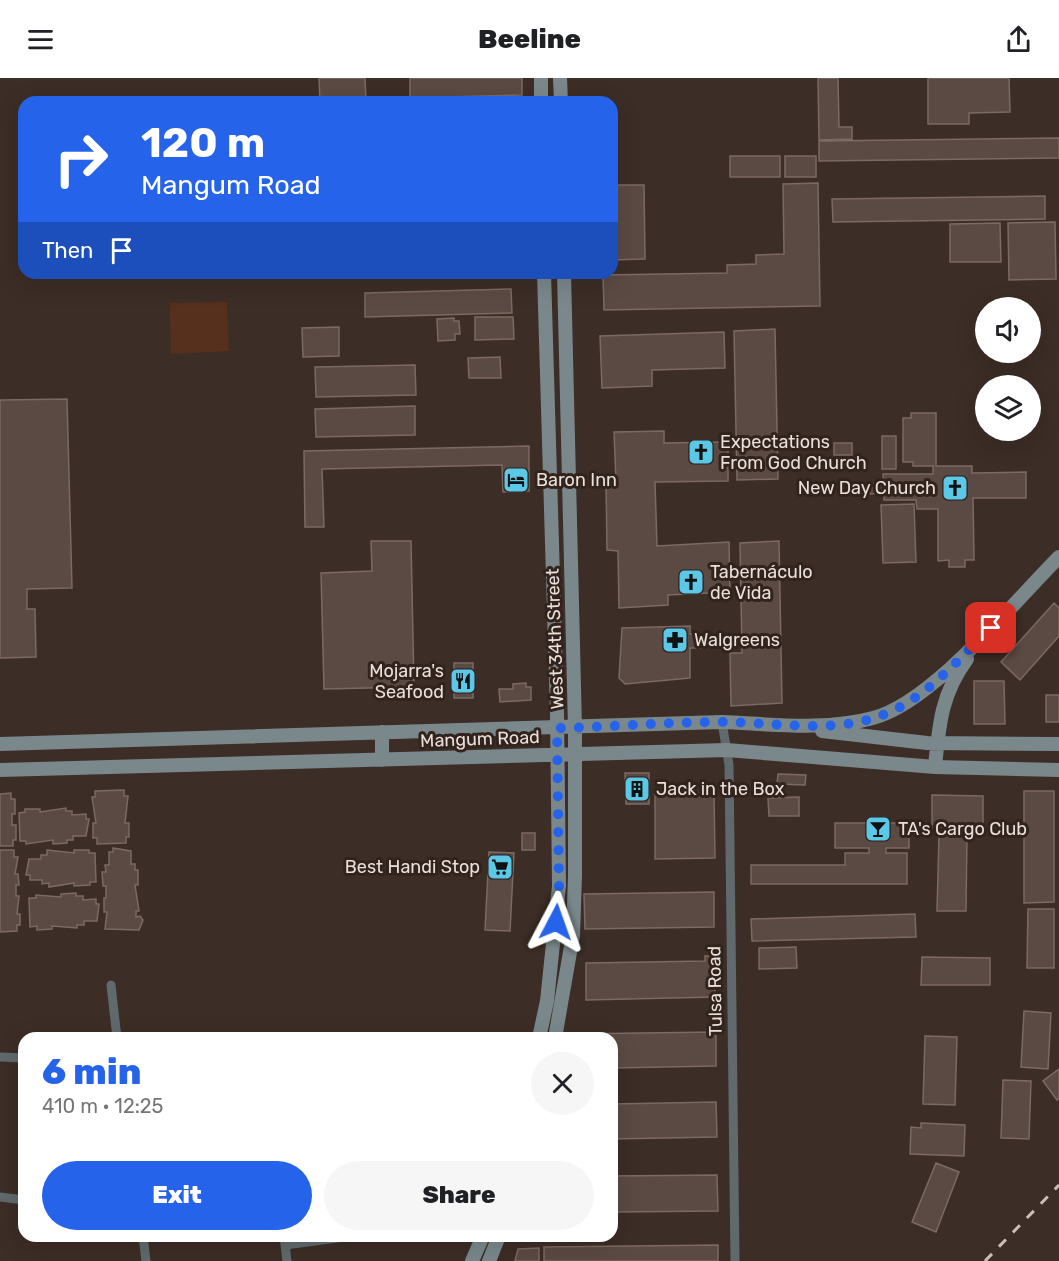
<!DOCTYPE html>
<html lang="en">
<head>
<meta charset="utf-8">
<style>
  body { margin:0; font-family:Rubik,sans-serif; background:#f6f6f6; color:#202124; height:100vh; display:flex; flex-direction:column; font-size:22px; white-space:nowrap }
  * { box-sizing:border-box; margin:0 }
  p { font-size:20px; color:#757577 }
  .icon { flex:none; width:33px; height:33px; fill:none; stroke:currentColor; stroke-width:2; stroke-linecap:round; stroke-linejoin:round }
  .map { position:relative; flex:1; overflow:hidden }
  .sheet { position:absolute; left:18px; top:954px; width:600px; height:210px; display:flex; flex-direction:column; background:#fff; border-radius:18px; box-shadow:0 6px 24px #0002 }
  .sheet>* { flex:none }
  .top-card { position:absolute; left:18px; top:18px; width:600px; height:183px; border-radius:18px; box-shadow:0 6px 24px #0002; background:#2563eb; color:#fff; overflow:hidden }
  .fabs { position:absolute; left:975px; top:219px; display:grid; gap:12px }
  .fabs a { display:grid; place-items:center; width:66px; height:66px; border-radius:50%; background:#fff; box-shadow:0 6px 24px #0002; font-size:30px }
  .pin { position:absolute; display:grid; place-items:center; width:51px; height:51px; color:#fff; margin:-26px; border-radius:12px; box-shadow:0 3px 9px #0006 }
  .me { position:absolute; width:66px; margin:-33px; rotate:4deg; stroke-linejoin:round; filter:drop-shadow(0 0 4px #0008) }
  .turn { display:flex; align-items:center; gap:21px; height:126px; padding:0 24px; font-size:27px }
  .turn .icon { width:78px; height:78px; stroke-width:2.5 }
  .turn b { display:block; font-size:42px; line-height:51px }
  .then { display:flex; align-items:center; height:57px; padding:0 24px; background:#0003; gap:12px; font-size:22px }
  .round { display:grid; place-items:center; flex:none; width:63px; height:63px; border-radius:32px; background:#f6f6f6 }
  .summary { display:flex; align-items:center; justify-content:space-between; height:102px; padding:0 24px }
  h1 { font-size:36px; font-weight:800; line-height:45px; color:#2563eb }
  .primary-button { display:flex; gap:12px; margin-top:auto; padding:12px 24px }
  .primary-button a { flex:1; height:69px; border-radius:36px; background:#2563eb; color:#fff; font-size:24px; font-weight:800; line-height:69px; text-align:center }
  .primary-button a+a { background:#f6f6f6; color:#202124 }
  header { display:flex; justify-content:space-between; align-items:center; height:78px; padding:0 24px; background:#fff; font-size:27px; font-weight:800 }
  .map>svg:first-child { display:block }
  .green { fill:#57301d }
  .building { fill:#5b4a43; stroke:#7c6a62; stroke-width:1.5 }
  .lines { fill:none; stroke-linecap:round; stroke-linejoin:round }
  .street { stroke:#60696c; stroke-width:9 }
  .secondary { stroke:#7a888c; stroke-width:14 }
  .rail { stroke:#cabfbb; stroke-width:3; stroke-dasharray:10 10; stroke-linecap:butt }
  .route { stroke:#2563eb; stroke-width:10; stroke-dasharray:0 18 }
  .labels { text-anchor:middle; dominant-baseline:central; stroke-width:6; stroke-linejoin:round; paint-order:stroke }
  .poi-label { font-size:18px; fill:#e9dfdb; stroke:#32231c; text-anchor:start }
  .street-label { font-size:18px; fill:#e9dfdb; stroke:#32231c }
</style>
</head>
<body>
<header><svg class="icon" aria-label="menu" viewBox="0 0 24 24"><path d="M4 6h16M4 12h16M4 18h16"/></svg>Beeline<svg class="icon" aria-label="share" viewBox="0 0 24 24"><path d="M12 15V3M7 8l5-5 5 5M5 13v7h14v-7"/></svg></header>
<div class="map">
<svg width="1059" height="1183" viewBox="0 0 1059 1183">
  <rect width="100%" height="100%" fill="#3c2d26"/>
  <path class="green" d="M 227,224 L 229,273 L 171,276 L 170,225 Z"/>
  <path class="building" d="M 319,0 L 365,0 L 366,23 L 395,24 L 320,24 Z
    M 410,0 L 522,0 L 522,17 L 410,20 Z
    M 818,0 L 838,0 L 839,49 L 852,49 L 852,61 L 819,62 Z
    M 928,0 L 1009,0 L 1010,34 L 969,35 L 969,46 L 928,46 Z
    M 1059,60 L 1059,80 L 819,83 L 819,63 Z
    M 730,78 L 780,78 L 780,99 L 730,99 Z
    M 785,78 L 816,78 L 816,99 L 785,99 Z
    M 818,105 L 820,228 L 604,232 L 603,197 L 727,195 L 727,187 L 756,186 L 756,177 L 784,176 L 783,106 Z
    M 612,107 L 644,107 L 645,181 L 612,182 Z
    M 1045,118 L 1045,141 L 833,144 L 832,121 Z
    M 1055,144 L 1056,201 L 1009,202 L 1008,145 Z
    M 1000,145 L 1001,184 L 950,184 L 950,146 Z
    M 511,211 L 512,235 L 365,239 L 365,215 Z
    M 475,239 L 513,239 L 514,261 L 475,262 Z
    M 454,240 L 454,243 L 459,243 L 460,256 L 455,256 L 455,262 L 438,263 L 437,241 Z
    M 339,249 L 339,278 L 303,279 L 302,250 Z
    M 775,251 L 778,401 L 737,402 L 734,253 Z
    M 724,254 L 725,290 L 652,292 L 652,308 L 602,310 L 600,258 Z
    M 500,279 L 501,300 L 469,300 L 468,280 Z
    M 415,287 L 416,317 L 316,319 L 315,289 Z
    M 67,321 L 72,510 L 27,511 L 27,531 L 35,531 L 36,579 L 0,580 L 0,322 Z
    M 415,328 L 415,357 L 316,359 L 315,331 Z
    M 911,335 L 936,335 L 936,388 L 972,388 L 972,395 L 1026,394 L 1026,420 L 973,420 L 974,482 L 965,482 L 965,489 L 949,489 L 949,482 L 938,483 L 938,431 L 917,431 L 916,422 L 884,422 L 883,396 L 933,396 L 933,388 L 913,388 L 913,384 L 903,384 L 903,340 L 911,340 Z
    M 664,353 L 664,365 L 728,364 L 728,403 L 655,404 L 657,468 L 729,464 L 730,514 L 668,517 L 668,527 L 619,530 L 618,473 L 607,472 L 606,404 L 616,404 L 614,354 Z
    M 882,358 L 896,358 L 896,391 L 882,391 Z
    M 834,365 L 852,365 L 852,377 L 834,377 Z
    M 529,368 L 529,413 L 503,414 L 502,387 L 322,391 L 324,449 L 305,449 L 304,373 Z
    M 870,405 L 883,405 L 884,415 L 870,416 Z
    M 914,426 L 916,484 L 883,485 L 881,427 Z
    M 371,463 L 411,463 L 414,609 L 324,611 L 321,495 L 372,493 Z
    M 779,463 L 782,625 L 731,628 L 730,575 L 742,575 L 740,465 Z
    M 1054,525 L 1059,530 L 1059,558 L 1020,602 L 1001,584 Z
    M 690,548 L 690,556 L 699,556 L 700,570 L 690,570 L 690,600 L 625,606 L 619,600 L 622,550 Z
    M 454,585 L 473,585 L 473,620 L 454,620 Z
    M 974,603 L 1004,603 L 1005,646 L 974,646 Z
    M 526,605 L 526,609 L 531,609 L 531,622 L 500,624 L 499,611 L 513,611 L 513,606 Z
    M 1046,617 L 1059,617 L 1059,644 L 1046,644 Z
    M 625,695 L 649,695 L 649,726 L 626,726 Z
    M 778,696 L 806,697 L 805,707 L 777,706 Z
    M 124,712 L 124,718 L 128,718 L 125,745 L 129,745 L 129,759 L 126,759 L 126,765 L 97,766 L 97,760 L 93,760 L 93,745 L 96,745 L 92,719 L 95,719 L 95,713 Z
    M 1024,713 L 1054,713 L 1054,824 L 1024,825 Z
    M 714,714 L 715,780 L 655,781 L 655,716 Z
    M 11,715 L 11,721 L 15,721 L 15,736 L 12,736 L 12,747 L 16,747 L 16,762 L 13,762 L 13,768 L 0,768 L 0,716 Z
    M 932,717 L 983,718 L 983,750 L 932,749 Z
    M 799,719 L 799,738 L 769,738 L 768,720 Z
    M 66,730 L 66,733 L 72,733 L 72,737 L 86,736 L 86,741 L 89,741 L 86,758 L 73,758 L 73,762 L 67,762 L 67,765 L 53,766 L 53,762 L 26,766 L 26,763 L 20,763 L 19,735 L 25,734 L 25,731 L 40,731 L 40,734 Z
    M 835,745 L 909,745 L 909,770 L 886,770 L 886,775 L 907,775 L 907,806 L 751,806 L 751,787 L 845,787 L 845,775 L 869,775 L 869,770 L 835,770 Z
    M 522,755 L 535,755 L 535,772 L 522,772 Z
    M 939,758 L 967,758 L 966,833 L 937,833 Z
    M 113,770 L 131,773 L 131,786 L 135,786 L 135,792 L 138,792 L 138,807 L 135,807 L 139,833 L 136,833 L 136,839 L 140,838 L 143,842 L 139,852 L 105,851 L 107,834 L 104,834 L 104,820 L 106,820 L 106,808 L 103,808 L 102,794 L 106,794 L 105,787 L 109,787 L 109,774 L 113,774 Z
    M 0,772 L 14,772 L 14,779 L 18,779 L 15,796 L 18,796 L 19,807 L 16,807 L 16,818 L 19,818 L 17,836 L 20,836 L 20,847 L 17,847 L 17,853 L 0,854 Z
    M 47,772 L 74,775 L 74,772 L 89,772 L 89,775 L 95,775 L 96,804 L 90,804 L 90,807 L 74,808 L 74,805 L 49,809 L 49,805 L 42,806 L 42,802 L 30,802 L 30,797 L 26,797 L 29,781 L 41,781 L 41,777 L 47,777 Z
    M 489,774 L 514,775 L 510,853 L 485,852 Z
    M 714,814 L 714,849 L 585,851 L 584,816 Z
    M 76,815 L 76,818 L 83,818 L 83,822 L 96,821 L 96,826 L 99,826 L 97,843 L 84,843 L 84,847 L 77,847 L 77,850 L 52,848 L 52,851 L 37,852 L 37,848 L 30,849 L 29,820 L 36,820 L 36,817 L 61,819 L 61,816 Z
    M 1028,831 L 1054,831 L 1054,890 L 1027,890 Z
    M 915,836 L 916,859 L 752,863 L 751,841 Z
    M 796,869 L 797,890 L 759,891 L 759,870 Z
    M 705,878 L 715,878 L 715,919 L 586,922 L 586,885 L 705,883 Z
    M 922,879 L 990,880 L 990,907 L 921,907 Z
    M 1024,933 L 1051,935 L 1048,991 L 1021,989 Z
    M 716,954 L 716,988 L 612,990 L 612,960 L 567,960 L 567,956 Z
    M 925,958 L 957,959 L 955,1027 L 923,1026 Z
    M 1059,991 L 1059,1020 L 1057,1022 L 1043,1003 Z
    M 1003,1002 L 1031,1003 L 1029,1061 L 1001,1060 Z
    M 716,1024 L 717,1059 L 612,1061 L 612,1026 Z
    M 921,1045 L 965,1047 L 964,1078 L 910,1076 L 911,1049 L 921,1050 Z
    M 936,1085 L 959,1094 L 936,1154 L 912,1144 Z
    M 717,1097 L 718,1133 L 612,1134 L 612,1098 Z
    M 718,1167 L 718,1183 L 544,1183 L 544,1169 Z
    M 539,1170 L 539,1183 L 515,1183 L 518,1171 Z"/>
  <g class="lines">
    <path class="street" d="M 722,644 L 729,687 L 735,1183
      M 111,907 L 117,960
      M 0,979 L 24,980
      M 0,1119 L 24,1122
      M 143,1158 L 146,1183
      M 284,1158 L 287,1183
      M 285,1167 L 352,1158"/>
    <path class="secondary" d="M 541,0 L 541,24
      M 560,0 L 561,24
      M 822,653 L 927,665 L 1059,666
      M 382,654 L 382,682
      M 0,666 L 722,644 C 771,646 825,653 873,640 C 932,625 1014,524 1059,479
      M 935,689 C 939,648 941,616 967,581
      M 0,692 L 727,672 L 935,689 L 1059,692
      M 539,960 L 547,923 L 559,808 L 557,634 L 544,195
      M 555,960 L 573,857 L 575,798 L 575,650 L 564,195
      M 472,1183 L 483,1158
      M 489,1183 L 499,1158"/>
    <path class="rail" d="M 985,1183 L 1059,1107"/>
  </g>
  <g class="lines">
    <path class="route" d="M 556,844 L 559,808 L 557,650 C 612,649 667,644 722,644 C 775,644 834,657 885,636 C 927,620 959,580 991,550"/>
  </g>
  <defs>
    <g id="church-square" transform="scale(1.35)"><rect x="-9" y="-9" width="18" height="18" rx="4" fill="#5bc8e7" stroke="#32231c"/><path d="M-1.2-6h2.4v3.5h3.3v2.4h-3.3V6h-2.4V-.1h-3.3v-2.4h3.3Z" fill="#111"/></g>
    <g id="hotel-square" transform="scale(1.35)"><rect x="-9" y="-9" width="18" height="18" rx="4" fill="#5bc8e7" stroke="#32231c"/><path d="M-6-4.5h1.5V1H6V5H4.5V3h-9V5H-6ZM-4 0a1.8 1.8 0 1 1 3.6 0ZM.5 0V-2.5h3Q6-2.5 6 0Z" fill="#111"/></g>
    <g id="pharmacy-square" transform="scale(1.35)"><rect x="-9" y="-9" width="18" height="18" rx="4" fill="#5bc8e7" stroke="#32231c"/><path d="M-2-6h4v4h4v4h-4v4h-4v-4h-4v-4h4Z" fill="#111"/></g>
    <g id="restaurant-square" transform="scale(1.35)"><rect x="-9" y="-9" width="18" height="18" rx="4" fill="#5bc8e7" stroke="#32231c"/><path d="M-5-6h1v4h1v-4h1v4h1v-4h1v5L-1.5 .5V6h-2V.5L-5-1ZM5-6V6H3V1.5H1.5Q1.5-4 5-6Z" fill="#111"/></g>
    <g id="building-square" transform="scale(1.35)"><rect x="-9" y="-9" width="18" height="18" rx="4" fill="#5bc8e7" stroke="#32231c"/><path d="M-4-6H4V6H1V3H-1V6H-4ZM-2.5-4.3h1.7v1.8h-1.7ZM.8-4.3h1.7v1.8H.8ZM-2.5-1h1.7V.8h-1.7ZM.8-1h1.7V.8H.8Z" fill="#111"/></g>
    <g id="bar-square" transform="scale(1.35)"><rect x="-9" y="-9" width="18" height="18" rx="4" fill="#5bc8e7" stroke="#32231c"/><path d="M-6-5H6L.8 .8V4.5H3.5V6h-7V4.5H-.8V.8Z" fill="#111"/></g>
    <g id="supermarket-square" transform="scale(1.35)"><rect x="-9" y="-9" width="18" height="18" rx="4" fill="#5bc8e7" stroke="#32231c"/><path d="M-6-5.5h2.5l.6 2H6L4.5 2H-2.5L-4.4-4H-6ZM-1.5 3.2a1.3 1.3 0 1 0 .1 0ZM3 3.2a1.3 1.3 0 1 0 .1 0Z" fill="#111"/></g>
  </defs>
  <g fill-rule="evenodd">
    <use href="#church-square" x="701" y="374"/>
    <use href="#hotel-square" x="516" y="402"/>
    <use href="#church-square" x="955" y="410"/>
    <use href="#church-square" x="691" y="504"/>
    <use href="#pharmacy-square" x="675" y="562"/>
    <use href="#restaurant-square" x="463" y="603"/>
    <use href="#building-square" x="637" y="711"/>
    <use href="#bar-square" x="878" y="751"/>
    <use href="#supermarket-square" x="500" y="789"/>
  </g>
  <g class="labels">
    <g class="poi-label">
      <text x="720" y="364">Expectations<tspan x="720" dy="21">From God Church</tspan></text>
      <text x="536" y="402">Baron Inn</text>
      <text x="936" y="410" text-anchor="end">New Day Church</text>
      <text x="710" y="494">Tabernáculo<tspan x="710" dy="21">de Vida</tspan></text>
      <text x="694" y="562">Walgreens</text>
      <text x="444" y="593" text-anchor="end">Mojarra's<tspan x="444" dy="21">Seafood</tspan></text>
      <text x="656" y="711">Jack in the Box</text>
      <text x="898" y="751">TA's Cargo Club</text>
      <text x="480" y="789" text-anchor="end">Best Handi Stop</text>
    </g>
    <g class="street-label">
      <text transform="translate(555 561) rotate(-92)">West 34th Street</text>
      <text transform="translate(480 661) rotate(-2)">Mangum Road</text>
      <text transform="translate(715 913) rotate(-91)">Tulsa Road</text>
    </g>
  </g>
</svg>
<div class="fabs">
<a><svg class="icon" aria-label="sound" viewBox="0 0 24 24"><path d="M4 9h4l5-4v14l-5-4H4zM17 9q2 3 0 6"/></svg></a>
<a><svg class="icon" aria-label="layers" viewBox="0 0 24 24"><path d="M12 4l9 5-9 5-9-5zM3 14l9 5 9-5"/></svg></a>
</div>
<div class="pin" style="left:991px;top:550px;background:#d93025"><svg class="icon" aria-label="arrive" viewBox="0 0 24 24"><path d="M6 21V4h12l-3 4 3 4H6"/></svg></div>
<svg class="me" style="left:556px;top:844px" viewBox="-20 -20 40 40"><path d="M0-17L14 15 0 8-14 15z" fill="#2563eb" stroke="#fff" stroke-width="4"/></svg>
<div class="top-card">
<div class="turn"><svg class="icon" aria-label="right" viewBox="0 0 24 24"><path d="M7 20v-9h11M14 6l5 5-5 5"/></svg><div><b>120 m</b>Mangum Road</div></div>
<div class="then">Then<svg class="icon" aria-label="arrive" viewBox="0 0 24 24"><path d="M6 21V4h12l-3 4 3 4H6"/></svg></div>
</div>
<section class="sheet">
<div class="summary"><div><h1>6 min</h1><p>410 m · 12:25</p></div><a class="round"><svg class="icon" aria-label="close" viewBox="0 0 24 24"><path d="M6 6l12 12M18 6L6 18"/></svg></a></div>
<div class="primary-button"><a>Exit</a><a>Share</a></div>
</section>
</div>
</body>
</html>
